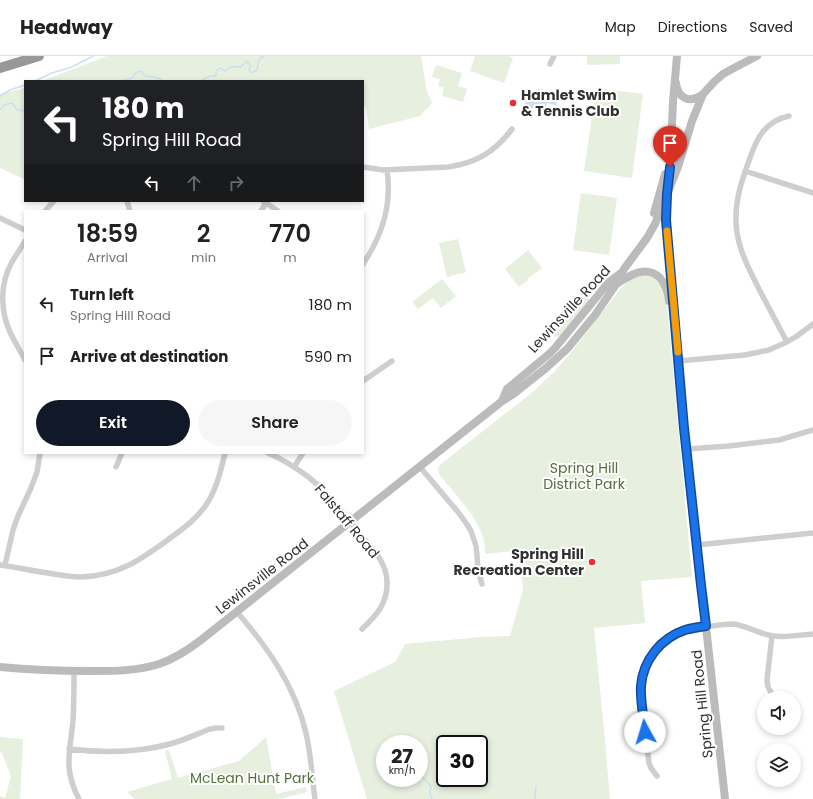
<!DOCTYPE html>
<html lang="en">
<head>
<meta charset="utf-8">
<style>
  body { margin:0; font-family:Poppins,sans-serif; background:#f6f6f6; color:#222; height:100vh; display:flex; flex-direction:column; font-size:15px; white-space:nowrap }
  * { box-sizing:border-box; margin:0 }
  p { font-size:13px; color:#767676 }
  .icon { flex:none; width:22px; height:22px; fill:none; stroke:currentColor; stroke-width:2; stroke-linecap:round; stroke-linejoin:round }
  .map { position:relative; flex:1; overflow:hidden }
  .side { position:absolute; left:24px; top:154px; width:340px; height:244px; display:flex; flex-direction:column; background:#fff; border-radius:0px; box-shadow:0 2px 6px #0003 }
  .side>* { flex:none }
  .hud { position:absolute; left:24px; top:24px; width:340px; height:122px; border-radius:0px; box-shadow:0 2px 6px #0003; background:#202124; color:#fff; overflow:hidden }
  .buttons { position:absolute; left:757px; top:635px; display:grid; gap:8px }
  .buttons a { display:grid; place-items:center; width:44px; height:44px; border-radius:50%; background:#fff; box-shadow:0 2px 6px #0003; font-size:20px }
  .speed { position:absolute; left:376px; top:679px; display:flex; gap:8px; font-size:20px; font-weight:700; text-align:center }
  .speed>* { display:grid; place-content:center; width:52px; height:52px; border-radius:50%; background:#fff; box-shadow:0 2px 6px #0003; line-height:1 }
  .speed small { font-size:10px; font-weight:400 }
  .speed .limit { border:2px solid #111; border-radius:6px; background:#fff; color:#111 }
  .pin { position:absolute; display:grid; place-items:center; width:34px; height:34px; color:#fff; margin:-41px -17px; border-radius:50% 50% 50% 0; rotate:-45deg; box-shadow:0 0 4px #0007 }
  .pin .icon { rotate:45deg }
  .me { position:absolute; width:44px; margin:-22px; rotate:354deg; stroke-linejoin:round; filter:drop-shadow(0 0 3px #0008) }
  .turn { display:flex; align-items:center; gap:14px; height:84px; padding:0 12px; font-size:18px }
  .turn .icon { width:52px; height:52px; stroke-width:2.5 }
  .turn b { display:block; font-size:28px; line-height:34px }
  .lanes { display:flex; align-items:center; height:38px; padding:0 12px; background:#0003; justify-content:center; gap:20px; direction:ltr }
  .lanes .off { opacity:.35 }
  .eta { display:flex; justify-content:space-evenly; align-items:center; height:68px; text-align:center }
  .eta b { font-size:24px; font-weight:600; line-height:28px }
  .action { display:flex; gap:8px; margin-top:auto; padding:8px 12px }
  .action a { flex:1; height:46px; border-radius:24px; background:#111827; color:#fff; font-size:16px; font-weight:600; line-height:46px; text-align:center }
  .action a+a { background:#f6f6f6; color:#222 }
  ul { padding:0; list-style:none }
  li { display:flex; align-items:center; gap:12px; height:52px; padding:0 12px }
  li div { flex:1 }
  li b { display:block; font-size:15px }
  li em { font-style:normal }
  header { display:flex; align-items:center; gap:24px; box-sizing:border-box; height:56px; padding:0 20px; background:#fff; border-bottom:1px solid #e0e0e0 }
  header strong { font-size:19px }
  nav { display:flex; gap:22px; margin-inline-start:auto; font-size:14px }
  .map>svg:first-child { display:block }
  .green { fill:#e7efdf; fill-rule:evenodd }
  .water { fill:#cae0ef }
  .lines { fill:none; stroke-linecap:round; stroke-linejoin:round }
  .stream { stroke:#cae0ef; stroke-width:1.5 }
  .minor { stroke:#cecece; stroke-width:5.5 }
  .secondary { stroke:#bbb; stroke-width:8 }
  .motorway { stroke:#989898; stroke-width:10 }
  .route-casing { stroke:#114b97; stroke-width:10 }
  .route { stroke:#1a73e8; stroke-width:7 }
  .slow { stroke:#f59e0b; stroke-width:7 }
  .poi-dot { fill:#f12a34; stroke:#fff; stroke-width:1.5 }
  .labels { text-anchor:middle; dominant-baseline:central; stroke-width:4; stroke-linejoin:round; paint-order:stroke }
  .poi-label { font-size:14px; font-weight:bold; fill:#313131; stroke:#fff; text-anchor:start }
  .street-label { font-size:14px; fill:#313131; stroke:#fff }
  .park-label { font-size:14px; fill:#53713b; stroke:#fff }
</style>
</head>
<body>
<header>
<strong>Headway</strong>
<nav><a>Map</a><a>Directions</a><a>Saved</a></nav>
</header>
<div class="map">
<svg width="813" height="743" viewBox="0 0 813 743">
  <rect width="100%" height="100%" fill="#fff"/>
  <path class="green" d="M 107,0 L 421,0 L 427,36 L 432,47 L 420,60 L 369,73 L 366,51 L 363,51 L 363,25 L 42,25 Z
    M 475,0 L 508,0 L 513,2 L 504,27 L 470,15 Z
    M 587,0 L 620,0 L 620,8 L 587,9 Z
    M 436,9 L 462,17 L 458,30 L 467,33 L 463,46 L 442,40 L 444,32 L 438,30 L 440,23 L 432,21 Z
    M 25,32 L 25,124 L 22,122 L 0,112 L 0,38 Z
    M 596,32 L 643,38 L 632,122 L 584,115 Z
    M 581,137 L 617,142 L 609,199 L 573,194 Z
    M 458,183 L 466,216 L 447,221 L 439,187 Z
    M 528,194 L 542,212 L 527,223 L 528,224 L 519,231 L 505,213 Z
    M 643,218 L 659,223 L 666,236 L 692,521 L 641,525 L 645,567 L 594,572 L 604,674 L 610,743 L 367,743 L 334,635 L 395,606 L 405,588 L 481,581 L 510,580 L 523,534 L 520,494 L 485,498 C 485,493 485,487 483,482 C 478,461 453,436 439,418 L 438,412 L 441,408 L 534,335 L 554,316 L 568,300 L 622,231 L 630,224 ZM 385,688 L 419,688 L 419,722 L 385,722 ZM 445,688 L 479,688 L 479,722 L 445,722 Z
    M 442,223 L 456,240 L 441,252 L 433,242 L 418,253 L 412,246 Z
    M 584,241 L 589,242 L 589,245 L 563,279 L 557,281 L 552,280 L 547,273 L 551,268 L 554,270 L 578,252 L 575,248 Z
    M 0,681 L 23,683 L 20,743 L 0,743 L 0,740 L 5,742 L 11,720 L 2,697 L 0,696 Z
    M 266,681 L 276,738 L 306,731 L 307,736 L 279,743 L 135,743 L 127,736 L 172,723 L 165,695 L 169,694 L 178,722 L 239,705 Z"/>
  <path class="water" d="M 538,33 L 559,38 L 556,49 L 547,47 L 545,56 L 524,50 L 526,41 L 535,43 Z"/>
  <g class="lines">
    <path class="stream" d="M 35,25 L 52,17 L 72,11 L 93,0
      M 117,25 L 125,24 L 133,21 L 135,17 L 141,15 L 145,20 C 152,21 158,20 163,25
      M 200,25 L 210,20 L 216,20 L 216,15 L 220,12 L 225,15 C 230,10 234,10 241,11 L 246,5 L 251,10 L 249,14 L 251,17 L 257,14 C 258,9 258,2 264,0
      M 0,40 L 10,34 L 25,29
      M 0,53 L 1,53 L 4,49 L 12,47 L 17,54 L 22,54 L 25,57
      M 421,721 L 427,725 L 431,731 L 430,737 L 432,743
      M 535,743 L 536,731"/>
    <path class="minor" d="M 550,8 L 554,0
      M 363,111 L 383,114 L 448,111 C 476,107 495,96 512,73
      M 745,115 L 813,137
      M 127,145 L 130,155
      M 263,145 L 278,155
      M 45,155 L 54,145
      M 261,155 L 266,147
      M 0,162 L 25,174
      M 25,185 C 21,192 16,199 12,206 C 0,227 0,254 10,276 C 14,285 20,294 25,304
      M 363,208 C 377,187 387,165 388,139 C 389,130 388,122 387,114
      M 787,286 C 778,269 769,252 760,235 C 748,211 735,188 736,161 C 736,140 743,121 750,102 C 757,81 766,65 789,60
      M 678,305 L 745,299 L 769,294 L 787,286 L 797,280 L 813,268
      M 363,325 L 392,305
      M 687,393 L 729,390 L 779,384 L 813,374
      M 268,397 C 282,403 295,411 307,420 C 328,436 343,457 359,477 C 366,485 374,494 380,503 C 384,510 387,518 387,526 C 388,547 376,560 362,573
      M 116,411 L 122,397
      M 294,411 L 303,397
      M 420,411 L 458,456 L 466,467 L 471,475 L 476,490 L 477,499 L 478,514 L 482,528
      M 697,489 L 813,477
      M 0,509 C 16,511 32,515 48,517 C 59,519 70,521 81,521 C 118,520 140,504 169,483 C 184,472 198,462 208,446 C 217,431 221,414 225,397
      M 5,509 L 13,474 L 18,460 L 31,432 L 37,416 L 40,397
      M 237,556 C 268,592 295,630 306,677 C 311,698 312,721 315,743
      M 772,580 L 767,624 L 768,631 L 773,640
      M 74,615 C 74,632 74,648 73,665 C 70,696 63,713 79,743
      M 69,693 C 103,697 137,697 170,688 C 184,684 197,678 210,673 L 216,672 L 222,672
      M 657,720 L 651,712 L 649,707 C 647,691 645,675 644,658 C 643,650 641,640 641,631 C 642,605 660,582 684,574 C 693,571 702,571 712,570 C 719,569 726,568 733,568 C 744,569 754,575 765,578 C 780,583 797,579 813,578"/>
    <path class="secondary" d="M 676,27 C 678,43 690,48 703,38
      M 668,127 L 670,111 L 673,46 L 677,0
      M 667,145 L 666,164 C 672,233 677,302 684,371 C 697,495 712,619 725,743
      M 654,157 L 665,118
      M 618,227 C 623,224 629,220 634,218 C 647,212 660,217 665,230 C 668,235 668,240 669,245
      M 502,345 L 507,333 L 549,298 L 555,292 L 608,227 L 621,217
      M 0,611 C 31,614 61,615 92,615 C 115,615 137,615 159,608 C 174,603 188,594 201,584 L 501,346 L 512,339 L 546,312 L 567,293 L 595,259 L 617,227 L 624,213 L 647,182 L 655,168 L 678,111 L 692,65 L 703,38 L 714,26 L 723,18 L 732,13 L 757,0"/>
    <path class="motorway" d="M 0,12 L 39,0"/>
  </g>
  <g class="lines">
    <g class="route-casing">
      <path id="route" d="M 645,676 C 644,661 640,645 641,630 C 643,604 661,582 685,574 C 692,572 699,571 706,570 L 701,529 L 684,372 L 666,164 L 667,138 L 670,111"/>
    </g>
    <use href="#route" class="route"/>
    <path class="slow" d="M 667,175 L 678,296"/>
  </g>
  <g class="poi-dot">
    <circle cx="513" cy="47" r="4"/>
    <circle cx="592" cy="506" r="4"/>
  </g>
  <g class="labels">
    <g class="poi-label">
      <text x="521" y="39">Hamlet Swim<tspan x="521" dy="16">&amp; Tennis Club</tspan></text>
      <text x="584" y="498" text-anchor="end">Spring Hill<tspan x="584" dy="16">Recreation Center</tspan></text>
    </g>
    <g class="street-label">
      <text transform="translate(569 253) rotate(-47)">Lewinsville Road</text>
      <text transform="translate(347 465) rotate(50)">Falstaff Road</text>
      <text transform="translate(262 520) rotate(-38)">Lewinsville Road</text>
      <text transform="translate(702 648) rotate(-96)">Spring Hill Road</text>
    </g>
    <g class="park-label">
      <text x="584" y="412">Spring Hill<tspan x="584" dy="16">District Park</tspan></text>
      <text x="252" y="722">McLean Hunt Park</text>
    </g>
  </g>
</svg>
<div class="buttons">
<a><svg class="icon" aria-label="sound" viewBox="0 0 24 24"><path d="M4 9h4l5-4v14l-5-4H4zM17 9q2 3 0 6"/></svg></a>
<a><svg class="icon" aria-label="layers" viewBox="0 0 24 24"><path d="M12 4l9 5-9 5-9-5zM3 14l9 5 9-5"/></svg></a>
</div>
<div class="speed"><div>27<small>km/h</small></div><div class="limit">30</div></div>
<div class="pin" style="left:670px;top:111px;background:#d93025"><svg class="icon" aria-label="arrive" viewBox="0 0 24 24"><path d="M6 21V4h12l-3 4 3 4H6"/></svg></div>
<svg class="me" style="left:645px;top:676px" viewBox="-20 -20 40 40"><circle r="19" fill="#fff"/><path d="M0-13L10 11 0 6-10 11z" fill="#1a73e8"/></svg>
<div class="hud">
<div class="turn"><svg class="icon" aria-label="left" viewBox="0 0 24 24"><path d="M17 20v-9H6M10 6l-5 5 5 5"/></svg><div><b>180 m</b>Spring Hill Road</div></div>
<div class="lanes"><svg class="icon" aria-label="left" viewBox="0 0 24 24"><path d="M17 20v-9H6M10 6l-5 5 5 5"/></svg><svg class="icon off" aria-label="ahead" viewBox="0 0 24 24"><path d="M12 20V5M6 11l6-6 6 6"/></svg><svg class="icon off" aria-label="right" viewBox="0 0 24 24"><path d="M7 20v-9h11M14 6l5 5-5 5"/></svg></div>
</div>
<section class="side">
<div class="eta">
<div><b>18:59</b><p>Arrival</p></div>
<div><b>2</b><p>min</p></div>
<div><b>770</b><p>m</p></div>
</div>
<ul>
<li><svg class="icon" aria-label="left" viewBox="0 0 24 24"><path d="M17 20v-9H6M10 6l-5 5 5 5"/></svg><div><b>Turn left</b><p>Spring Hill Road</p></div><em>180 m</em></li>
<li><svg class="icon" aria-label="arrive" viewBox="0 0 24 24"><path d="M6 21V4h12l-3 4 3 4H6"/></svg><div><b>Arrive at destination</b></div><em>590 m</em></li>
</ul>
<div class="action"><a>Exit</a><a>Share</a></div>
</section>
</div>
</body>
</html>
